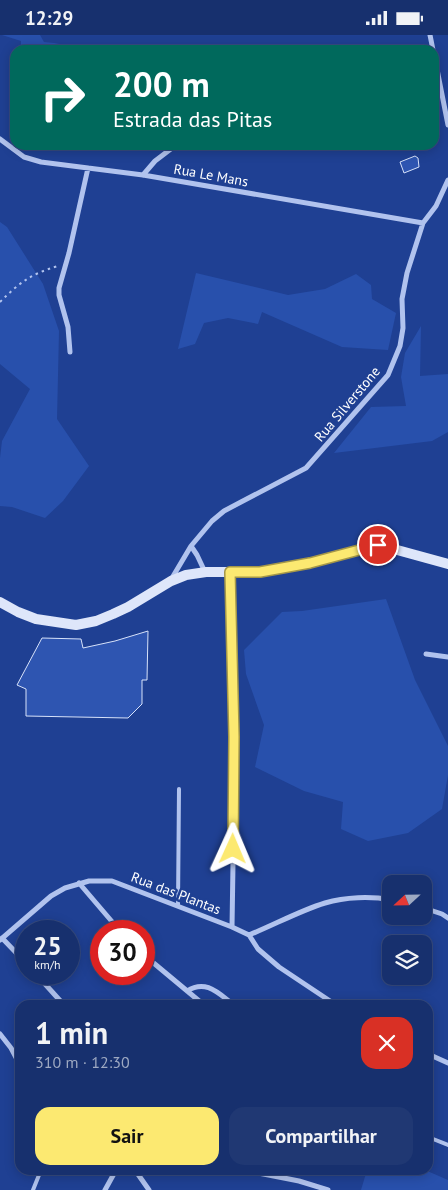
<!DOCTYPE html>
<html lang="pt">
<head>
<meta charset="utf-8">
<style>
  body { margin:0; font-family:"PT Sans",sans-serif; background:#203873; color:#f1f3f6; height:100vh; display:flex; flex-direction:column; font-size:19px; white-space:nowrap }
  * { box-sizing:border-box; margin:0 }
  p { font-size:16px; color:#9ea9c2 }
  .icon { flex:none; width:28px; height:28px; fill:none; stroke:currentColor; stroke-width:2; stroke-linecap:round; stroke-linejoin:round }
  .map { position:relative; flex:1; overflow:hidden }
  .panel { position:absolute; left:15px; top:965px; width:418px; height:175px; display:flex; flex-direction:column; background:#17306e; border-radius:15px; box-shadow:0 2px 12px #0003,0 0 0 1px #364b81 }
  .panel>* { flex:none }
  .top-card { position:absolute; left:10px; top:10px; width:429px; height:105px; border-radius:15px; box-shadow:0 2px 12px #0003,0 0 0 1px #364b81; background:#00695c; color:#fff; overflow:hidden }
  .needle { width:32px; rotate:248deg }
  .fabs { position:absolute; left:382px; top:840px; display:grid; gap:10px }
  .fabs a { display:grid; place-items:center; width:50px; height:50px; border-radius:10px; background:#17306e; box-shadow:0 2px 12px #0003,0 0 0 1px #364b81; font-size:25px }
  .speed { position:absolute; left:15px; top:885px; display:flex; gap:10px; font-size:25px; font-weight:700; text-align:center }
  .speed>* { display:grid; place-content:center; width:65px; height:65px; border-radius:50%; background:#17306e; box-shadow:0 2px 12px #0003,0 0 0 1px #364b81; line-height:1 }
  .speed small { font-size:12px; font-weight:400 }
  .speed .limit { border:8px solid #d22; background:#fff; color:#111 }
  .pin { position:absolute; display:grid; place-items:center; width:42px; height:42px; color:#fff; margin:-21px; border:2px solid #fff; border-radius:50%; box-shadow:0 1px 5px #0007 }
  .me { position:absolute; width:55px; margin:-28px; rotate:1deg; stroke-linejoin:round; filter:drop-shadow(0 0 4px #0008) }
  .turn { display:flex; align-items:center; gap:18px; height:105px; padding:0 20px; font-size:22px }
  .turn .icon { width:65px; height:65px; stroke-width:2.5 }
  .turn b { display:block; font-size:35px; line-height:42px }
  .round { display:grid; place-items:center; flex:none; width:52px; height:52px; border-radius:15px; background:#203873 }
  .summary { display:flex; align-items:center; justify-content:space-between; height:85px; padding:0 20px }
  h1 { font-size:30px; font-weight:700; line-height:38px }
  .action { display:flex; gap:10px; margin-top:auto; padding:10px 20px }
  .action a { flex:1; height:58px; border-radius:15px; background:#fce971; color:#111; font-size:20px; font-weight:700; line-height:58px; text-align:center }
  .action a+a { background:#203873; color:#f1f3f6 }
  .status { display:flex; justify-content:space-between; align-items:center; height:35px; padding:0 25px; background:#17306e; direction:ltr }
  .status svg { height:14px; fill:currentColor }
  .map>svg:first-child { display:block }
  .green { fill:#2850ac }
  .building { fill:#2e55b1; stroke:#d7e2fa }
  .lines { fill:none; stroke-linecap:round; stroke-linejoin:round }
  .path { stroke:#b1c3ee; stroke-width:2; stroke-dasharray:2.5 4; stroke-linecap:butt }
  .lane { stroke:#b1c3ee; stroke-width:4 }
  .street { stroke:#b1c3ee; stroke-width:5 }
  .secondary { stroke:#dee6fa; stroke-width:10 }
  .route-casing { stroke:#a49749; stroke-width:12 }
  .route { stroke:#fce971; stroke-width:9 }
  .labels { text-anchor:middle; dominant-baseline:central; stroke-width:5; stroke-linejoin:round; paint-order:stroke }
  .street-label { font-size:14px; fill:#fff; stroke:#1f4093 }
</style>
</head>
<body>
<div class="status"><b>12:29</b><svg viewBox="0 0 49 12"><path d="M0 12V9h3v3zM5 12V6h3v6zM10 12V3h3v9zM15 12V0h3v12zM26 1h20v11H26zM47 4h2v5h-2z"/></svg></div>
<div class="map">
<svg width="448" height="1155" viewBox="0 0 448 1155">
  <rect width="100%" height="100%" fill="#1f4093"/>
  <path class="green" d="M 2,0 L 40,0 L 44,7 L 54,8 L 90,15 L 21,15 L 21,6 Z
    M 0,187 L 7,192 L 43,249 L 59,296 L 57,384 L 89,431 L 63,466 L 45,483 L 12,472 L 0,471 L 0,423 L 2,406 L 30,354 L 0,329 Z
    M 196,238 L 288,260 L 325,254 L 356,239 L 371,250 L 372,264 L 396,278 L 388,315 L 342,312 L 262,277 L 258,289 L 228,283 L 204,288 L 195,309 L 178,314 Z
    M 421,291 L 420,341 L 448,339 L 448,397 L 432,406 L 334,418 L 371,372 L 406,371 L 401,342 L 405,318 Z
    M 386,564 L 415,645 L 448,711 L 448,740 L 442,774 L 408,798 L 368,806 L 341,794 L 343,767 L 304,756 L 255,732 L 264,690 L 246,639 L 244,615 L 282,577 L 302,576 Z
    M 367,1135 L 425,1135 L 448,1145 L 448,1155 L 361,1155 Z"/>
  <path class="building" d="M 415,121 L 418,123 L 419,132 L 404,138 L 400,127 Z
    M 148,596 L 147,645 L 142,645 L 142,669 L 128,683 L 26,681 L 26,654 L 17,650 L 42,603 L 81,604 L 83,613 L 115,606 Z"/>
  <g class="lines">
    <path class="path" d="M 0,267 C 20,247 31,239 58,231"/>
    <path class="lane" d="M 178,871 L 179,754
      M 428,1102 L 448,1110
      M 33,1155 L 41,1135"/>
    <path class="street" d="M 430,0 L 433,15
      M 434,19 L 448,90
      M 0,104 L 24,122 L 41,127 L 143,140 L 423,188
      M 143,140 L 155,126 L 176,110
      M 70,317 L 68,292 L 59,260 L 59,253 L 69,218 L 88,133
      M 191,511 L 197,520 L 205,537
      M 230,537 L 234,766 L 232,892
      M 172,543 L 191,511 L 212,486 L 224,476 L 241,467 L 306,433 L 388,340 L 400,311 L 403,293 L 402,264 L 407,238 L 423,188 L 436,171 L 448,145
      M 426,619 L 448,622
      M 79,848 L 120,896
      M 424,873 L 442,879 L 448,883
      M 249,900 C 274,890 299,876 325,868 C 345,862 371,861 391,865
      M 2,903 L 26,928
      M 0,905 L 51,861 L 65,853 L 89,846 L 112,846 L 232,892 L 249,900 L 258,914 L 279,932 L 336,970
      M 144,920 L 204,970
      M 36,939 L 64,970
      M 187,956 C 206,944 218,958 234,970
      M 0,999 L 11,1013 L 20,1030
      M 428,1019 L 448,1028
      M 135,1135 L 149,1155
      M 243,1135 L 299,1146 L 328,1155
      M 105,1155 L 116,1135"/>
    <path class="secondary" d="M 0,567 L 18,577 L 36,584 L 76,590 L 96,586 L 113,579 L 128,572 L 171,546 L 186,540 L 206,537 L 260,537 L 310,528 L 379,510 L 448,529"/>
  </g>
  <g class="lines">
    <g class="route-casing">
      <path id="route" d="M 233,814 L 234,702 L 230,537 L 260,537 L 310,528 L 378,510"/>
    </g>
    <use href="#route" class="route"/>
  </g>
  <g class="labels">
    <g class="street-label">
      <text transform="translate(211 140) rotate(10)">Rua Le Mans</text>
      <text transform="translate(347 369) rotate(-50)">Rua Silverstone</text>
      <text transform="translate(176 858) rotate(21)">Rua das Plantas</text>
    </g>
  </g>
</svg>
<div class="fabs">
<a><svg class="needle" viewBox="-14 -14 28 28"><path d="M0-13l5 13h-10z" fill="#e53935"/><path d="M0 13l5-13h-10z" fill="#9ea9c2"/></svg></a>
<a><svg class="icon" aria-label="layers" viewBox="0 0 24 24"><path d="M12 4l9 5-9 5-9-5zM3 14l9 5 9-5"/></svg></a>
</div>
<div class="speed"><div>25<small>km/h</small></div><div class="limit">30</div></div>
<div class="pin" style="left:378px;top:510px;background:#d93025"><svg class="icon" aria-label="arrive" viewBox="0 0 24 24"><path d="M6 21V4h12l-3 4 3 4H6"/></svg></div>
<svg class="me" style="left:233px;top:814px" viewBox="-20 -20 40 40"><path d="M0-17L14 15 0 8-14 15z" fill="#fce971" stroke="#fff" stroke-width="4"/></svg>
<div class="top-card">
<div class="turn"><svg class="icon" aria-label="right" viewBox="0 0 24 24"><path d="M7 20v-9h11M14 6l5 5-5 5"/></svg><div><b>200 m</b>Estrada das Pitas</div></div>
</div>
<section class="panel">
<div class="summary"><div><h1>1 min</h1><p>310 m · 12:30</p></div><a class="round" style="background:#d93025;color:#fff"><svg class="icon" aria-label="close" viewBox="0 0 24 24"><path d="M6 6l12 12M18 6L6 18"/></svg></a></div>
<div class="action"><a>Sair</a><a>Compartilhar</a></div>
</section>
</div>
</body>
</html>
